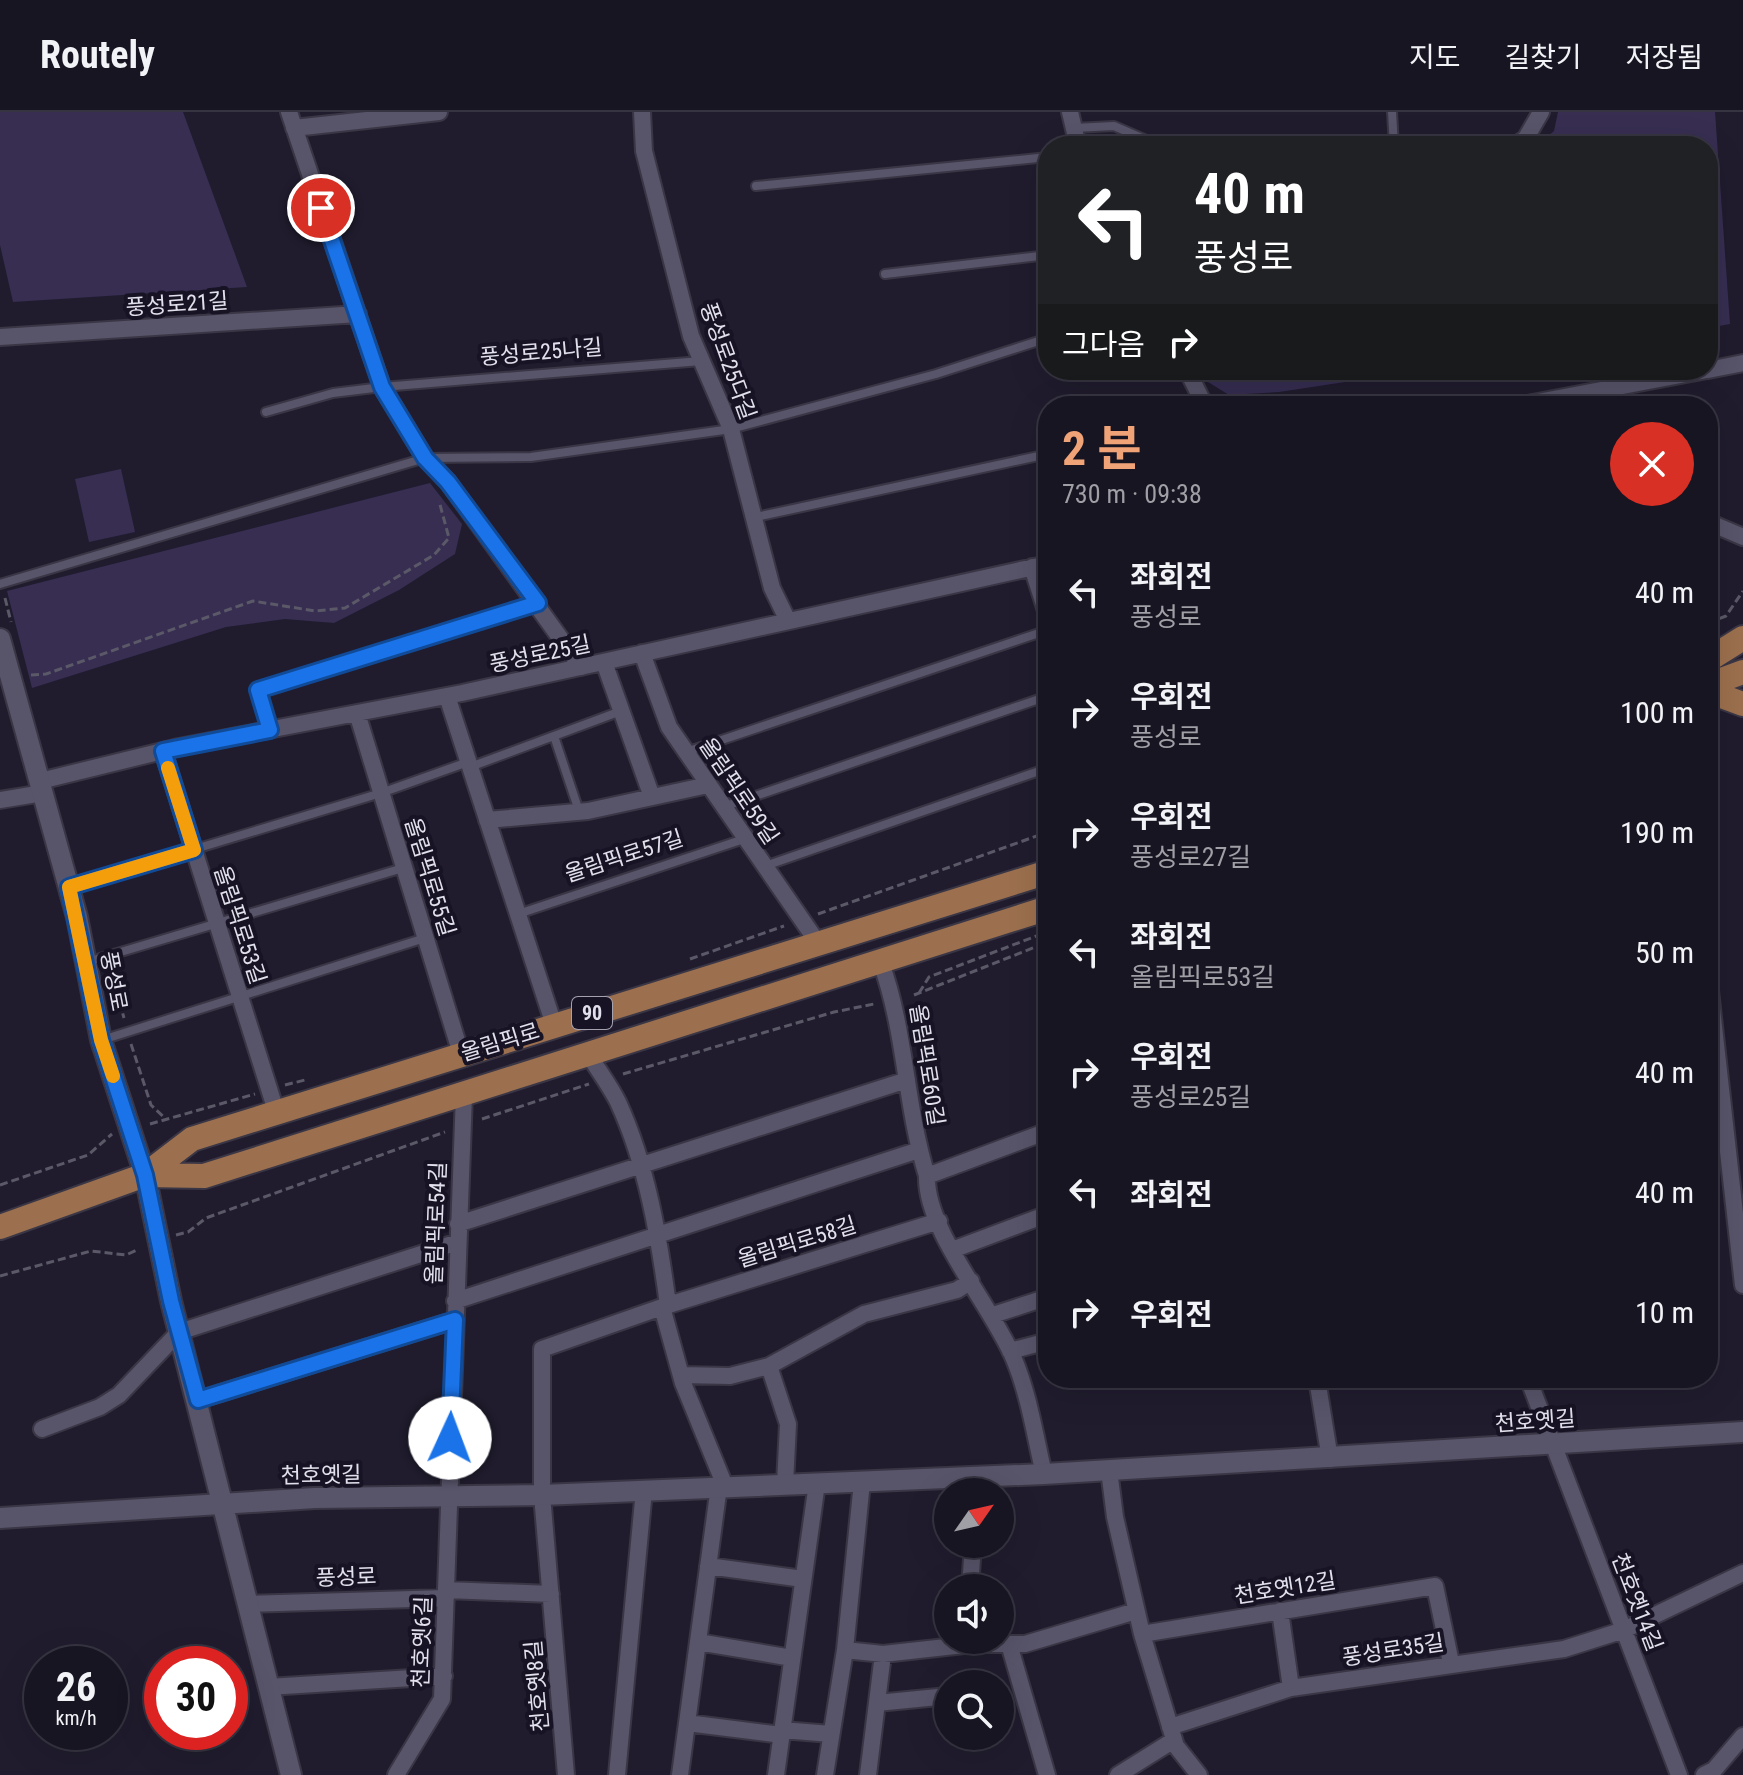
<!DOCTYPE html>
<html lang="ko">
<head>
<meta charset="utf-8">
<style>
  body { margin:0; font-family:"Roboto Condensed","Noto Sans KR",sans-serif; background:#25222f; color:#f1f3f6; height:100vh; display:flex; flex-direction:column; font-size:30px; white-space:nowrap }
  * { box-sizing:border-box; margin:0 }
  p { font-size:26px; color:#9f9fa5 }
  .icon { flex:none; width:44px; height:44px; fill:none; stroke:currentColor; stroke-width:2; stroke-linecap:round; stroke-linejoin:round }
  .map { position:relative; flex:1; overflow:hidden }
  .panel { position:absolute; left:1038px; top:284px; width:680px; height:992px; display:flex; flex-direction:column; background:#181522; border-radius:32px; box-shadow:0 8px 32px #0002,0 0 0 2px #363440 }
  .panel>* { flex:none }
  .guide { position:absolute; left:1038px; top:24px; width:680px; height:244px; border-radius:32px; box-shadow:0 8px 32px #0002,0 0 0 2px #363440; background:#202124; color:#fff; overflow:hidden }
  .needle { width:52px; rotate:56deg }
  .tools { position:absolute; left:934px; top:1366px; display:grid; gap:16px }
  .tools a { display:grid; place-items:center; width:80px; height:80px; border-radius:50%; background:#181522; box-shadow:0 8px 32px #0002,0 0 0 2px #363440; font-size:40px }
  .speed { position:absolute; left:24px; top:1534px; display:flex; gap:16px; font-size:40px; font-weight:700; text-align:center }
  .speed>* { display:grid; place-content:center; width:104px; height:104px; border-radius:50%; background:#181522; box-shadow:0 8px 32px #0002,0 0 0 2px #363440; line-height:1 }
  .speed small { font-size:20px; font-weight:400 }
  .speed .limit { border:12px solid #d22; background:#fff; color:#111 }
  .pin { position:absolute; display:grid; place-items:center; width:68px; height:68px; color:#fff; margin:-34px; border:4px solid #fff; border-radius:50%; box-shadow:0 2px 8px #0007 }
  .me { position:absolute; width:88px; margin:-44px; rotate:2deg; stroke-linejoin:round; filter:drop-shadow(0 0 6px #0008) }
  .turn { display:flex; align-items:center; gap:28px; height:168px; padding:0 24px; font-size:36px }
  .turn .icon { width:104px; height:104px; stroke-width:2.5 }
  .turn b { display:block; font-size:56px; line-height:68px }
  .then { display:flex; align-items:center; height:76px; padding:0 24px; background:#0003; gap:16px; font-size:30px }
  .round { display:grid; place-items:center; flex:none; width:84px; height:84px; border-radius:42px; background:#25222f }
  .summary { display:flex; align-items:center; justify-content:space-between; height:136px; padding:0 24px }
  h1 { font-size:48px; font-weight:700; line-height:60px; color:#efa377 }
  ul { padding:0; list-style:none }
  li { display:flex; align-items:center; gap:24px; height:120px; padding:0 24px }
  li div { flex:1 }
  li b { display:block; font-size:30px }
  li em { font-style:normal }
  header { display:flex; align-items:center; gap:48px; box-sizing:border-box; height:112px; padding:0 40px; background:#181522; border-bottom:2px solid #363440 }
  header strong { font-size:38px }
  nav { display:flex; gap:44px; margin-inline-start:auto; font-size:28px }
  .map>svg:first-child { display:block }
  .green { fill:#372e52 }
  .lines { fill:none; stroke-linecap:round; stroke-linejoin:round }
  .service-casing { stroke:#3a3645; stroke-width:12 }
  .minor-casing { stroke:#3a3645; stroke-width:20 }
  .tertiary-casing { stroke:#3a3645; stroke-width:24 }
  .primary-casing { stroke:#3a3645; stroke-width:28 }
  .path { stroke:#5b5868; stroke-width:3; stroke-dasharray:8 4; stroke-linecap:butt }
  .service { stroke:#58546a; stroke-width:8 }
  .minor { stroke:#58546a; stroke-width:16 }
  .tertiary { stroke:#58546a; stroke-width:20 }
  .primary { stroke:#9c704e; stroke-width:24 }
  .route-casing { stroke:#114b97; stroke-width:20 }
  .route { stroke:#1a73e8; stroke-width:14 }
  .slow { stroke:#f59e0b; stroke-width:14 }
  .labels { text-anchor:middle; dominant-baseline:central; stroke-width:8; stroke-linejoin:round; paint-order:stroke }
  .shield { fill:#171324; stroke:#a5a2b0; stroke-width:2 }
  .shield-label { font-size:20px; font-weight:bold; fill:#e2e0ec }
  .street-label { font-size:22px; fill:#e2e0ec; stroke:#171324 }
</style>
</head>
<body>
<header>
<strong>Routely</strong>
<nav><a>지도</a><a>길찾기</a><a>저장됨</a></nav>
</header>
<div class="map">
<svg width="1743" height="1663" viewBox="0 0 1743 1663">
  <rect width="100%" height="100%" fill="#201c2e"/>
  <path class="green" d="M 0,0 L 183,0 L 247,175 L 13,190 L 0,133 Z
    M 1558,0 L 1715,0 L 1730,212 L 1708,216 L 1708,34 L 1536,34 L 1554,19 Z
    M 1196,258 L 1424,258 L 1279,280 L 1229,283 L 1200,265 Z
    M 121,357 L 135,420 L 89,430 L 75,367 Z
    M 430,371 L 462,412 L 455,442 L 399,478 L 334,511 L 285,507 L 226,515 L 32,576 L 7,479 Z"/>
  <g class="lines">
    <g class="service-casing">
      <path id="service" d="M 1392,0 L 1394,34
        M 1074,16 L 1114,14 L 1158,33 L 1182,34
        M 756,74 L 1048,45
        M 885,162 L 1048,143
        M 266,300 L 333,281 L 382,275 L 701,249
        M 756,405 L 1048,342
        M 0,472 L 425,346 L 531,345 L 731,317 L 936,262 L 1048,226
        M 270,618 L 258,578 L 538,491
        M 554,624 L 579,699
        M 686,640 L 1048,518
        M 470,655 L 621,599
        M 723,695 L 1048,584
        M 765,754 L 1048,656
        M 69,775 L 381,681 L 468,650
        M 518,802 L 744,727
        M 87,850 L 403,756
        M 102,928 L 425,826"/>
    </g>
    <g class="minor-casing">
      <path id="minor" d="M 289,0 L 382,275 L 425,346 L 448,370 L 581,555
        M 642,0 L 644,39 L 691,224 L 731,317 L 772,476 L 788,509
        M 1070,0 L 1078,34
        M 294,16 L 439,0
        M 1515,34 L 1526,26 L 1541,0
        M 0,225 L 358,202
        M 1187,258 L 1205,294
        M 1708,258 L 1743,251
        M 1517,294 L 1707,258
        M 1708,410 L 1743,425
        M 1032,455 L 1048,505
        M 642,541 L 669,615 L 818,831
        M 604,550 L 652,685
        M 447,584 L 554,913
        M 357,601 L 461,942
        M 163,639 L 276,999
        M 40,669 L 179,635 L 462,581 L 1048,452
        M 0,688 L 43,681
        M 487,708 L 588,699 L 708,673
        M 881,851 C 906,920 905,993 927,1064 C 925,1118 992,1194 1014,1247 C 1029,1283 1035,1324 1044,1362
        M 1708,861 L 1743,1173
        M 589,943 C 598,958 610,974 618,990 C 647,1053 659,1125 668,1193
        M 927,1064 L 1048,1019
        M 458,1112 L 907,968
        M 952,1138 L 1048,1102
        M 455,1189 L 919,1038
        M 662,1195 L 683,1271 L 725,1374
        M 993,1203 L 1048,1185
        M 1010,1239 L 1048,1229
        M 769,1254 L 788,1312 L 785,1372
        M 681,1263 L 730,1264 L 769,1254 L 864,1202 L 957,1178 L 971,1169
        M 1323,1266 L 1317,1267 L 1330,1347
        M 1528,1266 L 1679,1663
        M 198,1288 L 455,1208
        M 42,1317 L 100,1295 L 119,1283 L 179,1220 L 458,1130
        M 1109,1358 L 1115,1405 L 1142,1522 L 1176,1634 L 1199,1663
        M 708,1454 L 803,1467
        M 970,1476 L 973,1432
        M 446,1478 L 551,1482
        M 247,1492 L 446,1486
        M 1280,1499 L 1291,1576
        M 1142,1522 L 1435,1474 L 1451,1551
        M 698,1530 L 792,1546
        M 1009,1532 L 1047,1663
        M 845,1538 L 883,1542 L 973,1532 L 1025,1532 L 1136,1499
        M 268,1575 L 444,1564
        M 877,1591 L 948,1584
        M 687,1611 L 782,1623
        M 1170,1615 L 1291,1576 L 1564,1537 L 1624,1518 L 1743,1461
        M 782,1618 L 831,1622
        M 396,1663 L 442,1587 L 464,982
        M 566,1663 L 542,1383 L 542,1237 L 662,1195 L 939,1109
        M 617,1663 L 644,1378
        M 680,1663 L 719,1374
        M 776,1663 L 817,1371
        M 825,1663 L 845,1538 L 862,1370
        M 868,1663 L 883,1542
        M 1118,1663 L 1174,1628
        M 1704,1663 L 1714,1658 L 1743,1624"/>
    </g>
    <g class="tertiary-casing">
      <path id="tertiary" d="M 0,527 L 77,805 L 101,928 L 145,1063 L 171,1189 L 291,1663
        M 0,1406 L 315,1386 L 542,1383 L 1044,1362 L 1743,1320"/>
    </g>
    <g class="primary-casing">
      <path id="primary" d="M 1708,548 L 1743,526
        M 1720,574 L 1724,567 L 1743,560
        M 1708,579 L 1743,592
        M 145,1063 L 204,1064 L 1048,796
        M 0,1115 L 145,1063 L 192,1027 L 1048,760"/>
    </g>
    <path class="path" d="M 5,486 L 11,510
      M 1708,511 L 1726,504 L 1743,479
      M 31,563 L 46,562 L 253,489 L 315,499 L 345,496 L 434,443 L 449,426 L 439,389
      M 818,802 L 1048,720
      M 690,847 L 784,814
      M 110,855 L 124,906
      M 919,881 L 929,865 L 1039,823
      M 914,883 L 1048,830
      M 131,932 L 151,993 L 166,1007
      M 623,962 L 834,900 L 874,892
      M 285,973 L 305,968
      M 482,1007 L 589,972
      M 150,1012 L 255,982
      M 0,1073 L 88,1043 L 112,1022
      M 176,1123 L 188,1120 L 206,1106 L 445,1020
      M 0,1164 L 91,1139 L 126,1143 L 139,1137"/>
    <use href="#service" class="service"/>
    <use href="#minor" class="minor"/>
    <use href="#tertiary" class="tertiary"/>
    <use href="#primary" class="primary"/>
  </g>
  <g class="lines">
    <g class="route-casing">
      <path id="route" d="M 321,96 L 382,275 L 425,346 L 448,370 L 538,491 L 258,578 L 270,618 L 163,639 L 194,738 L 69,775 L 101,928 L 145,1063 L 171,1189 L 198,1288 L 455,1208 L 450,1326"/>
    </g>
    <use href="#route" class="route"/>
    <path class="slow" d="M 113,964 L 101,928 L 69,775 L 194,738 L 168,656"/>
  </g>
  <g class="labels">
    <rect class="shield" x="572" y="885" width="40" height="32" rx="6"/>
    <g class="shield-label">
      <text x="592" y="901">90</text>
    </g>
    <g class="street-label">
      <text transform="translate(177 192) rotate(-4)">풍성로21길</text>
      <text transform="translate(541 240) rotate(-5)">풍성로25나길</text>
      <text transform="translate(728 249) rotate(70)">풍성로25다길</text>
      <text transform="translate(540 542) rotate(-12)">풍성로25길</text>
      <text transform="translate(739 679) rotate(56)">올림픽로59길</text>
      <text transform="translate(624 744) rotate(-18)">올림픽로57길</text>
      <text transform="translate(430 765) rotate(73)">올림픽로55길</text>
      <text transform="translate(240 813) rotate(72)">올림픽로53길</text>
      <text transform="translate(114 869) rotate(79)">풍성로</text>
      <text transform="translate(500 930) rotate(-17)">올림픽로</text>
      <text transform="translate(927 953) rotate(81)">올림픽로60길</text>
      <text transform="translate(436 1111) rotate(-88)">올림픽로54길</text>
      <text transform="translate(797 1130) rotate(-17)">올림픽로58길</text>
      <text transform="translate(1535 1309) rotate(-4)">천호옛길</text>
      <text transform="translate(321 1363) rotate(-1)">천호옛길</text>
      <text transform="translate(346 1465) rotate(-2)">풍성로</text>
      <text transform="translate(1285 1476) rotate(-9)">천호옛12길</text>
      <text transform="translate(1637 1490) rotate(69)">천호옛14길</text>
      <text transform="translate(422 1530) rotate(-88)">천호옛6길</text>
      <text transform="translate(1393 1538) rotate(-9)">풍성로35길</text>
      <text transform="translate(537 1574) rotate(-95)">천호옛8길</text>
    </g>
  </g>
</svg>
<div class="tools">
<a><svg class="needle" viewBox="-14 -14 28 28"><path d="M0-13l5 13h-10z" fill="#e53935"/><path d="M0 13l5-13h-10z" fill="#9f9fa5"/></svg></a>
<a><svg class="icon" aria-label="sound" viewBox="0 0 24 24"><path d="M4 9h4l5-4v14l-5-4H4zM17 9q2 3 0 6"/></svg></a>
<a><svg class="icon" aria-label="search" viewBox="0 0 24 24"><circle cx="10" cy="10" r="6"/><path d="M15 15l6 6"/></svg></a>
</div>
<div class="speed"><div>26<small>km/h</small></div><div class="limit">30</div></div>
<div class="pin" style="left:321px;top:96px;background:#d93025"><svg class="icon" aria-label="arrive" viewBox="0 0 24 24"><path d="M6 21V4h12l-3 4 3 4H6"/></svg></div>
<svg class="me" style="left:450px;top:1326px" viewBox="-20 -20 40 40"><circle r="19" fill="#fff"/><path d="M0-13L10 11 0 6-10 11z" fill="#1a73e8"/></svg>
<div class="guide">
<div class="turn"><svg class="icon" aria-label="left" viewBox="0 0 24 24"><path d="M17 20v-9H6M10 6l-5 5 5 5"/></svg><div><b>40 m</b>풍성로</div></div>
<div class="then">그다음<svg class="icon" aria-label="right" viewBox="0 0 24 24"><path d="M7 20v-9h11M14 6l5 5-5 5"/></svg></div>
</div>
<section class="panel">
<div class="summary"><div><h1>2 분</h1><p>730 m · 09:38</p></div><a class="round" style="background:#d93025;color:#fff"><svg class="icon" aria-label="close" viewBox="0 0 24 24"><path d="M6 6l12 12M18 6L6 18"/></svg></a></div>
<ul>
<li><svg class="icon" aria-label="left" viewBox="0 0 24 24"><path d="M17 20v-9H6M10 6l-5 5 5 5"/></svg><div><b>좌회전</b><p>풍성로</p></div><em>40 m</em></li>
<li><svg class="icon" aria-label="right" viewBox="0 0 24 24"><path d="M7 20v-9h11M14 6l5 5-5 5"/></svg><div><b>우회전</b><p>풍성로</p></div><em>100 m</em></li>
<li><svg class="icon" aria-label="right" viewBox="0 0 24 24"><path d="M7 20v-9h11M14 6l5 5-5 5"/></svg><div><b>우회전</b><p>풍성로27길</p></div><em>190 m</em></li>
<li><svg class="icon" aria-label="left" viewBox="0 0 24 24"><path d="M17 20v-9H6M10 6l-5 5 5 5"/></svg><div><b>좌회전</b><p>올림픽로53길</p></div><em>50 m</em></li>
<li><svg class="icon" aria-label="right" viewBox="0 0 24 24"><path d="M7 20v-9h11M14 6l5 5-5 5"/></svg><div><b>우회전</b><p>풍성로25길</p></div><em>40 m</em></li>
<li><svg class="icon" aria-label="left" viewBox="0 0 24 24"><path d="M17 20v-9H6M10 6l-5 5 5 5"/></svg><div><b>좌회전</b></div><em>40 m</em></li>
<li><svg class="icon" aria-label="right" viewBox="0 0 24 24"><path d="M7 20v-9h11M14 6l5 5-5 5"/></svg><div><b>우회전</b></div><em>10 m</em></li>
</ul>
</section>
</div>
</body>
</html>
